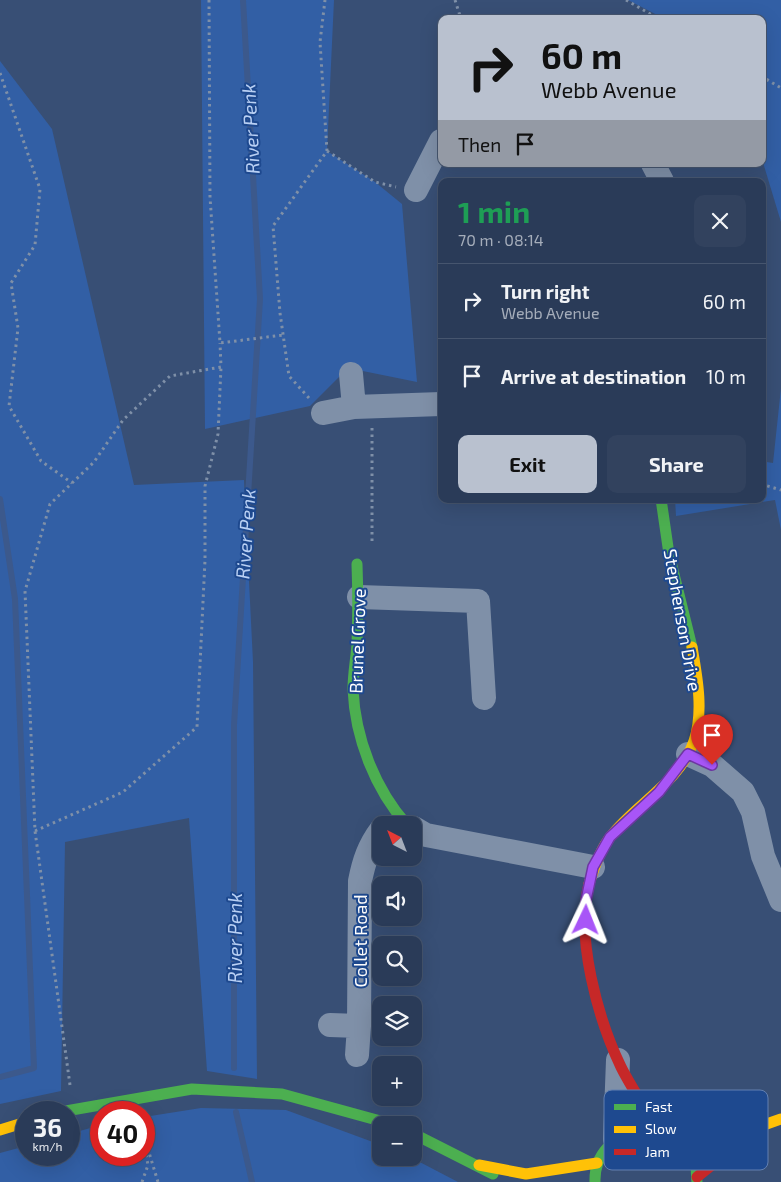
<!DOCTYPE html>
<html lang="en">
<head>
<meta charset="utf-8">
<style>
  body { margin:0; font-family:"Exo 2",sans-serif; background:#32425e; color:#f1f3f6; height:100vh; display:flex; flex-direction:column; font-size:19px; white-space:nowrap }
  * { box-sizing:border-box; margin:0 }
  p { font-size:16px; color:#a5adba }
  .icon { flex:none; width:28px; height:28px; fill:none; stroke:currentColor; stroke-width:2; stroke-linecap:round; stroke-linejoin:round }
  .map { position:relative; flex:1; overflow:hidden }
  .details { position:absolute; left:438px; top:178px; width:328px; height:325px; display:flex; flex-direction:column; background:#2a3b58; border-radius:10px; box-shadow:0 5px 20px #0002,0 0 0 1px #46556e }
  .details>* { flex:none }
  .top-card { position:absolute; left:438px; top:15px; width:328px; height:152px; border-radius:10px; box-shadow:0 5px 20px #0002,0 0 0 1px #46556e; background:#b9c1cf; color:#111; overflow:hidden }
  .needle { width:32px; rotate:318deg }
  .buttons { position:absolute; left:372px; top:816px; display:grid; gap:10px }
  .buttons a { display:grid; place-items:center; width:50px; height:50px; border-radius:10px; background:#2a3b58; box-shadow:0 5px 20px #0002,0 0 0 1px #46556e; font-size:25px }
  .speed { position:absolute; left:15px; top:1101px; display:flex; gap:10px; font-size:25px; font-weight:700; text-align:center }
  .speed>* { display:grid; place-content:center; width:65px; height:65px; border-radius:50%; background:#2a3b58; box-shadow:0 5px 20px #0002,0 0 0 1px #46556e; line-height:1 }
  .speed small { font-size:12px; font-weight:400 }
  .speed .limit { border:8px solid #d22; background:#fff; color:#111 }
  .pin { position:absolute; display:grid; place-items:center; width:42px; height:42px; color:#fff; margin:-51px -21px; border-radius:50% 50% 50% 0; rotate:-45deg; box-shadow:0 0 5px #0007 }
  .pin .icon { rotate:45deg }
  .me { position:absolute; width:55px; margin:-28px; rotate:2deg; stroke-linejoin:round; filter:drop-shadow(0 0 4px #0008) }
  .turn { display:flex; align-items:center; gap:18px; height:105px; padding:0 20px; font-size:22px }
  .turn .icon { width:65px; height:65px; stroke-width:2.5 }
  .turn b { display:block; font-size:35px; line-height:42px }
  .then { display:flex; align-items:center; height:48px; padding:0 20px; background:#0003; gap:10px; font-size:19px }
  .round { display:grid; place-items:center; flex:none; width:52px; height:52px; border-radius:10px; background:#32425e }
  .headline { display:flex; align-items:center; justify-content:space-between; height:85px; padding:0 20px }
  h1 { font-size:30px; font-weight:700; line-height:38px; color:#1e9e55 }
  .primary-button { display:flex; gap:10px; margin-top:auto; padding:10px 20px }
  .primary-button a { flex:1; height:58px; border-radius:10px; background:#b9c1cf; color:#111; font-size:20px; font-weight:700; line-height:58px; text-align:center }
  .primary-button a+a { background:#32425e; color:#f1f3f6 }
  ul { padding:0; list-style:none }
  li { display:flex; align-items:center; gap:15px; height:75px; padding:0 20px; border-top:1px solid #46556e }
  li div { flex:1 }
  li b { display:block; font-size:19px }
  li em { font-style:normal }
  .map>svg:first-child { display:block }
  .green { fill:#325fa5 }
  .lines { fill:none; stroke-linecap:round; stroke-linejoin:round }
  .stream { stroke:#3c598c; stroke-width:6 }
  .path { stroke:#7f90a8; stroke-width:3; stroke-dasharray:2.5 4; stroke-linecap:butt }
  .street { stroke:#7f90a8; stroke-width:24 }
  .fast { stroke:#4caf50; stroke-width:11 }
  .slow { stroke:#ffc107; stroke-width:11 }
  .jam { stroke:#c62828; stroke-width:11 }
  .route-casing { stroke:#6d37a1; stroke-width:12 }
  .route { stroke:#a855f7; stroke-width:9 }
  .labels { text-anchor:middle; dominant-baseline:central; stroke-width:4; stroke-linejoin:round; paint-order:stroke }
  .street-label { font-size:18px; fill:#fff; stroke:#1e498f }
  .water-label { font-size:19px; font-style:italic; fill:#b9d0f4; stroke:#1e498f }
  .key { fill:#1e498f; stroke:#6280b1; stroke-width:1 }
  .key-label { font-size:14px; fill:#fff }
</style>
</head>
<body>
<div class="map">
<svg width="781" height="1182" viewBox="0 0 781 1182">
  <rect width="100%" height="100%" fill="#384f75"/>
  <path class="green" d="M 201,0 L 334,0 L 327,151 L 375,182 L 402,204 L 417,382 L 348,368 L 310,406 L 205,429 Z
    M 628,0 L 781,0 L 781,222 L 761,156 L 761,19 L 665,19 Z
    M 0,61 L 52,129 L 134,485 L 244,480 L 253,662 L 257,1079 L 207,1071 L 189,818 L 65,842 L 61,1091 L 0,1104 Z
    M 781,388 L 781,530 L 775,500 L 676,516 L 675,499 L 761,499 L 761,461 L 773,463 Z
    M 201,1108 L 286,1110 L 381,1145 L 381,1158 L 412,1158 L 458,1182 L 0,1182 L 0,1153 L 26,1146 L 26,1155 L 69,1155 L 69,1134 L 101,1125 L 101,1155 L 144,1155 L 144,1117 Z"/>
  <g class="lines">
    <path class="stream" d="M 0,499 L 15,599 L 34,1068 L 0,1077
      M 234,1068 L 234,725 L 260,299 L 243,0
      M 236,1112 L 252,1182"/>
    <path class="path" d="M 209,0 L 210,197 L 220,343 L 283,335
      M 455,0 L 461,19
      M 626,0 L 659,19
      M 0,73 L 40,189 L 35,245 L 11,283 L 18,328 L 9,406 L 41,461 L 72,483
      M 761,76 L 781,88
      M 327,151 L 375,182 L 396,187
      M 309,398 L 289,376 L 280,313 L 273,226 L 327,151 L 320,42 L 325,0
      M 372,428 L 372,544
      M 761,484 L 781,490
      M 35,831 L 123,792 L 197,727 L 205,560 L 205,486 L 218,434 L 221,367
      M 70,1085 L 35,831 L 25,591 L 50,504 L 94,462 L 123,420 L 170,376 L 221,367 L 220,343
      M 144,1136 L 158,1182
      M 142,1182 L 148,1165 L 144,1144"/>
    <path class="street" d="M 653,164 L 662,181
      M 416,190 L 441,141
      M 351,374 L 354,407
      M 323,413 L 354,407 L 441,404
      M 359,597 L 478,601 L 484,698
      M 688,754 L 712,765 L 743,792 L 753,812 L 763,856 L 781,900
      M 414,828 L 426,835 L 593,867
      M 330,1025 L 359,1026
      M 357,1055 L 359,1026 L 360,881 C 364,861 369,846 381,830
      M 615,1139 L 618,1060"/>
    <path class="fast" d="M 661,499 L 669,554 L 692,647
      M 357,564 C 358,591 358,617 357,644 C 356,659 353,674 353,689 C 355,738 375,789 407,825
      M 60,1112 L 192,1089 L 282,1094 L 395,1125
      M 414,1134 L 493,1174
      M 595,1182 C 593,1126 676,1110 695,1163 C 697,1168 696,1176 697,1182"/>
    <path class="slow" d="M 589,884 C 594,867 600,850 611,836 C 637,803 679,783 694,741 C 704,712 697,676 692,647
      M 0,1130 L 26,1122
      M 680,1141 L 761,1126 L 781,1119
      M 479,1165 L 526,1174 L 597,1163"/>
    <path class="jam" d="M 589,884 C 575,937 598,1019 621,1067 C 632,1089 646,1109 659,1130
      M 697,1177 L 758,1128"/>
  </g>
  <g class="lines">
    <g class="route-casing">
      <path id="route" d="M 586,920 L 586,900 L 593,867 L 610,837 L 659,792 L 688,754 L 712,765"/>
    </g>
    <use href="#route" class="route"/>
  </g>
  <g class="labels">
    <g class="street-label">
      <text transform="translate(683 620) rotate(80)">Stephenson Drive</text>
      <text transform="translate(357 641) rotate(-88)">Brunel Grove</text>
      <text transform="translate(360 941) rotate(-90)">Collet Road</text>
    </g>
    <g class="water-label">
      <text transform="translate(250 129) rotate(-93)">River Penk</text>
      <text transform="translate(245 534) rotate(-86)">River Penk</text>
      <text transform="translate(234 938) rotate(-90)">River Penk</text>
    </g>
  </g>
  <rect x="604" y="1090" width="164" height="80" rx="8" class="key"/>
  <rect x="614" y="1104" width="22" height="6" fill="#4caf50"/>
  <rect x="614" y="1126" width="22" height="7" fill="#ffc107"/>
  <rect x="614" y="1149" width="22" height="6" fill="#c62828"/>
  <g class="key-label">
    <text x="645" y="1112">Fast</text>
    <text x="645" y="1134">Slow</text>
    <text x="645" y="1157">Jam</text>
  </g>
</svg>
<div class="buttons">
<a><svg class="needle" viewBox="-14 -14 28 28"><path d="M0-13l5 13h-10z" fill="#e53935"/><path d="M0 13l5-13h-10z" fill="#a5adba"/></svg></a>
<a><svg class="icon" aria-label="sound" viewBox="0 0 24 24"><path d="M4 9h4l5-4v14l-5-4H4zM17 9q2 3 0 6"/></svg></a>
<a><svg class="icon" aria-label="search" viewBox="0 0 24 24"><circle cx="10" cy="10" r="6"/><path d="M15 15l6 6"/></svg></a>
<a><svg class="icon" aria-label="layers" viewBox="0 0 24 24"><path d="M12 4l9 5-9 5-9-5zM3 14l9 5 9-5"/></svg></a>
<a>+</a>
<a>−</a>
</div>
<div class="speed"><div>36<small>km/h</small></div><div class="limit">40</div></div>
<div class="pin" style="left:712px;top:765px;background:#d93025"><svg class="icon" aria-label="arrive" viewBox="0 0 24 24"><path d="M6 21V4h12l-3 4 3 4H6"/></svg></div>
<svg class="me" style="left:586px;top:920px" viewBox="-20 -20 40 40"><path d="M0-17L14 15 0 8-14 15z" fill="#a855f7" stroke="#fff" stroke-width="4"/></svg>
<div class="top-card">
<div class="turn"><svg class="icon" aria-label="right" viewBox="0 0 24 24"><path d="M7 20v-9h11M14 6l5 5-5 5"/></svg><div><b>60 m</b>Webb Avenue</div></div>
<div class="then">Then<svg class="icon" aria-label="arrive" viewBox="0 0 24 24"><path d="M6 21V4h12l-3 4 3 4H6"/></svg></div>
</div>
<section class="details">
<div class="headline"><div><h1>1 min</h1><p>70 m · 08:14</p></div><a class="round"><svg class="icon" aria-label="close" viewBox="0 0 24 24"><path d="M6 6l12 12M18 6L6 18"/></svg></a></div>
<ul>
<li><svg class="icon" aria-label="right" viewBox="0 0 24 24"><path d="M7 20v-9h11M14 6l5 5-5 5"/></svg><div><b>Turn right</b><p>Webb Avenue</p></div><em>60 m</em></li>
<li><svg class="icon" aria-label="arrive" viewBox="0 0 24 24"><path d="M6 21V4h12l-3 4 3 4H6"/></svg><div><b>Arrive at destination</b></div><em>10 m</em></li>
</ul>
<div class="primary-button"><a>Exit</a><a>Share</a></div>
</section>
</div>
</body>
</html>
